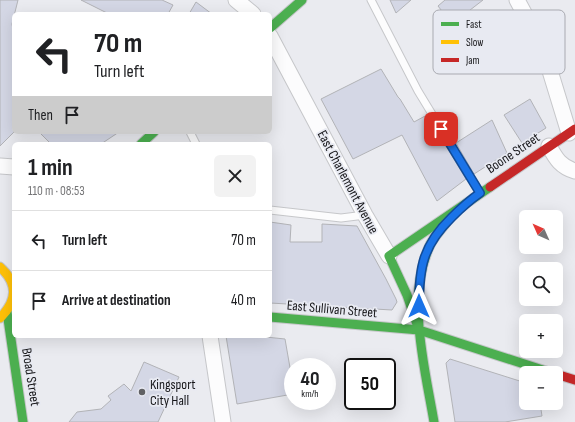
<!DOCTYPE html>
<html lang="en">
<head>
<meta charset="utf-8">
<style>
  body { margin:0; font-family:"Sofia Sans Condensed",sans-serif; background:#f2f2f2; color:#202124; height:100vh; display:flex; flex-direction:column; font-size:15px; white-space:nowrap }
  * { box-sizing:border-box; margin:0 }
  p { font-size:13px; color:#757577 }
  .icon { flex:none; width:22px; height:22px; fill:none; stroke:currentColor; stroke-width:2; stroke-linecap:round; stroke-linejoin:round }
  .map { position:relative; flex:1; overflow:hidden }
  .panel { position:absolute; left:12px; top:142px; width:260px; height:196px; display:flex; flex-direction:column; background:#fff; border-radius:6px; box-shadow:0 4px 16px #0002 }
  .panel>* { flex:none }
  .guide { position:absolute; left:12px; top:12px; width:260px; height:122px; border-radius:6px; box-shadow:0 4px 16px #0002; background:#fff; color:#202124; overflow:hidden }
  .needle { width:26px; rotate:315deg }
  .tools { position:absolute; left:519px; top:210px; display:grid; gap:8px }
  .tools a { display:grid; place-items:center; width:44px; height:44px; border-radius:6px; background:#fff; box-shadow:0 4px 16px #0002; font-size:20px }
  .speed { position:absolute; left:284px; top:358px; display:flex; gap:8px; font-size:20px; font-weight:700; text-align:center }
  .speed>* { display:grid; place-content:center; width:52px; height:52px; border-radius:50%; background:#fff; box-shadow:0 4px 16px #0002; line-height:1 }
  .speed small { font-size:10px; font-weight:400 }
  .speed .limit { border:2px solid #111; border-radius:6px; background:#fff; color:#111 }
  .pin { position:absolute; display:grid; place-items:center; width:34px; height:34px; color:#fff; margin:-17px; border-radius:8px; box-shadow:0 2px 6px #0006 }
  .me { position:absolute; width:44px; margin:-22px; rotate:0deg; stroke-linejoin:round; filter:drop-shadow(0 0 3px #0008) }
  .turn { display:flex; align-items:center; gap:14px; height:84px; padding:0 16px; font-size:18px }
  .turn .icon { width:52px; height:52px; stroke-width:2.5 }
  .turn b { display:block; font-size:28px; line-height:34px }
  .then { display:flex; align-items:center; height:38px; padding:0 16px; background:#0003; gap:8px; font-size:15px }
  .round { display:grid; place-items:center; flex:none; width:42px; height:42px; border-radius:6px; background:#f2f2f2 }
  .headline { display:flex; align-items:center; justify-content:space-between; height:68px; padding:0 16px }
  h1 { font-size:24px; font-weight:700; line-height:30px }
  ul { padding:0; list-style:none }
  li { display:flex; align-items:center; gap:12px; height:60px; padding:0 16px; border-top:1px solid #e0e0e0 }
  li div { flex:1 }
  li b { display:block; font-size:15px }
  li em { font-style:normal }
  .map>svg:first-child { display:block }
  .building { fill:#d4d7e5; stroke:#b2b3b7 }
  .lines { fill:none; stroke-linecap:round; stroke-linejoin:round }
  .lane-casing { stroke:#c6c7ca; stroke-width:9 }
  .street-casing { stroke:#c6c7ca; stroke-width:17 }
  .fast-casing { stroke:#c6c7ca; stroke-width:11 }
  .slow-casing { stroke:#c6c7ca; stroke-width:11 }
  .jam-casing { stroke:#c6c7ca; stroke-width:11 }
  .lane { stroke:#fcfcfd; stroke-width:7 }
  .street { stroke:#fcfcfd; stroke-width:15 }
  .fast { stroke:#4caf50; stroke-width:9 }
  .slow { stroke:#ffc107; stroke-width:9 }
  .jam { stroke:#c62828; stroke-width:9 }
  .route-casing { stroke:#114b97; stroke-width:10 }
  .route { stroke:#1a73e8; stroke-width:7 }
  .poi-dot { fill:#606164; stroke:#e8eaf2; stroke-width:1.5 }
  .labels { text-anchor:middle; dominant-baseline:central; stroke-width:3.5; stroke-linejoin:round; paint-order:stroke }
  .street-label { font-size:14px; fill:#161619; stroke:#e8eaf2 }
  .poi-label { font-size:14px; fill:#161619; stroke:#e8eaf2; text-anchor:start }
  .key { fill:#e8eaf2; stroke:#a9aab1; stroke-width:1 }
  .key-label { font-size:11px; fill:#161619 }
</style>
</head>
<body>
<div class="map">
<svg width="575" height="422" viewBox="0 0 575 422">
  <rect width="100%" height="100%" fill="#eaebf0"/>
  <path class="building" d="M 0,0 L 18,0 L 12,24 L 14,35 L 14,132 L 0,146 Z
    M 81,0 L 162,0 L 173,5 L 168,14 L 109,14 Z
    M 390,0 L 411,0 L 396,13 Z
    M 445,0 L 483,0 L 452,24 L 438,6 Z
    M 196,2 L 212,14 L 189,14 Z
    M 381,69 L 398,97 L 400,99 L 414,122 L 427,115 L 466,179 L 437,201 L 402,135 L 353,159 L 321,99 Z
    M 530,99 L 546,128 L 522,143 L 504,115 Z
    M 492,120 L 507,153 L 474,174 L 456,143 Z
    M 39,132 L 119,132 L 101,144 L 51,144 Z
    M 270,222 L 291,225 L 290,242 L 322,242 L 322,224 L 357,226 L 386,279 L 396,299 L 397,302 L 392,310 L 270,303 Z
    M 226,336 L 256,336 L 285,339 L 293,385 L 293,394 L 237,404 Z
    M 450,359 L 526,383 L 526,403 L 540,403 L 542,416 L 505,422 L 455,422 L 446,363 Z
    M 144,362 L 179,377 L 158,422 L 69,422 L 77,412 L 101,409 L 111,400 L 108,396 L 124,384 L 131,391 Z"/>
  <g class="lines">
    <g class="lane-casing">
      <path id="lane" d="M 371,0 L 418,91 L 480,193
        M 190,132 L 196,144
        M 270,210 L 341,218 L 365,215"/>
    </g>
    <g class="street-casing">
      <path id="street" d="M 236,0 L 253,14
        M 517,0 L 543,48 L 569,133
        M 270,36 L 365,215 L 389,256
        M 549,146 C 556,159 561,167 575,171
        M 0,166 L 14,167
        M 210,336 L 223,422"/>
    </g>
    <g class="fast-casing">
      <path id="fast" d="M 270,28 L 302,0
        M 141,144 L 154,132
        M 7,312 L 23,422
        M 270,317 L 419,330 L 552,373
        M 419,330 L 407,295 L 389,256 L 490,187
        M 434,422 C 425,368 405,295 431,243 C 435,236 441,229 446,223"/>
    </g>
    <g class="slow-casing">
      <path id="slow" d="M 0,267 C 19,284 17,301 0,318"/>
    </g>
    <g class="jam-casing">
      <path id="jam" d="M 490,187 L 575,129
        M 556,374 L 575,380"/>
    </g>
    <use href="#lane" class="lane"/>
    <use href="#street" class="street"/>
    <use href="#fast" class="fast"/>
    <use href="#slow" class="slow"/>
    <use href="#jam" class="jam"/>
  </g>
  <g class="lines">
    <g class="route-casing">
      <path id="route" d="M 419,306 C 419,267 423,245 452,217 C 461,208 470,200 480,193 L 441,129"/>
    </g>
    <use href="#route" class="route"/>
  </g>
  <circle class="poi-dot" cx="142" cy="392" r="4"/>
  <g class="labels">
    <g class="street-label">
      <text transform="translate(513 153) rotate(-34)">Boone Street</text>
      <text transform="translate(348 182) rotate(62)">East Charlemont Avenue</text>
      <text transform="translate(332 309) rotate(5)">East Sullivan Street</text>
      <text transform="translate(31 377) rotate(81)">Broad Street</text>
    </g>
    <g class="poi-label">
      <text x="150" y="384">Kingsport<tspan x="150" dy="16">City Hall</tspan></text>
    </g>
  </g>
  <rect x="433" y="10" width="132" height="64" rx="6" class="key"/>
  <rect x="441" y="22" width="18" height="4" fill="#4caf50"/>
  <rect x="441" y="40" width="18" height="4" fill="#ffc107"/>
  <rect x="441" y="58" width="18" height="4" fill="#c62828"/>
  <g class="key-label">
    <text x="466" y="28">Fast</text>
    <text x="466" y="46">Slow</text>
    <text x="466" y="64">Jam</text>
  </g>
</svg>
<div class="tools">
<a><svg class="needle" viewBox="-14 -14 28 28"><path d="M0-13l5 13h-10z" fill="#e53935"/><path d="M0 13l5-13h-10z" fill="#757577"/></svg></a>
<a><svg class="icon" aria-label="search" viewBox="0 0 24 24"><circle cx="10" cy="10" r="6"/><path d="M15 15l6 6"/></svg></a>
<a>+</a>
<a>−</a>
</div>
<div class="speed"><div>40<small>km/h</small></div><div class="limit">50</div></div>
<div class="pin" style="left:441px;top:129px;background:#d93025"><svg class="icon" aria-label="arrive" viewBox="0 0 24 24"><path d="M6 21V4h12l-3 4 3 4H6"/></svg></div>
<svg class="me" style="left:419px;top:306px" viewBox="-20 -20 40 40"><path d="M0-17L14 15 0 8-14 15z" fill="#1a73e8" stroke="#fff" stroke-width="4"/></svg>
<div class="guide">
<div class="turn"><svg class="icon" aria-label="left" viewBox="0 0 24 24"><path d="M17 20v-9H6M10 6l-5 5 5 5"/></svg><div><b>70 m</b>Turn left</div></div>
<div class="then">Then<svg class="icon" aria-label="arrive" viewBox="0 0 24 24"><path d="M6 21V4h12l-3 4 3 4H6"/></svg></div>
</div>
<section class="panel">
<div class="headline"><div><h1>1 min</h1><p>110 m · 08:53</p></div><a class="round"><svg class="icon" aria-label="close" viewBox="0 0 24 24"><path d="M6 6l12 12M18 6L6 18"/></svg></a></div>
<ul>
<li><svg class="icon" aria-label="left" viewBox="0 0 24 24"><path d="M17 20v-9H6M10 6l-5 5 5 5"/></svg><div><b>Turn left</b></div><em>70 m</em></li>
<li><svg class="icon" aria-label="arrive" viewBox="0 0 24 24"><path d="M6 21V4h12l-3 4 3 4H6"/></svg><div><b>Arrive at destination</b></div><em>40 m</em></li>
</ul>
</section>
</div>
</body>
</html>
